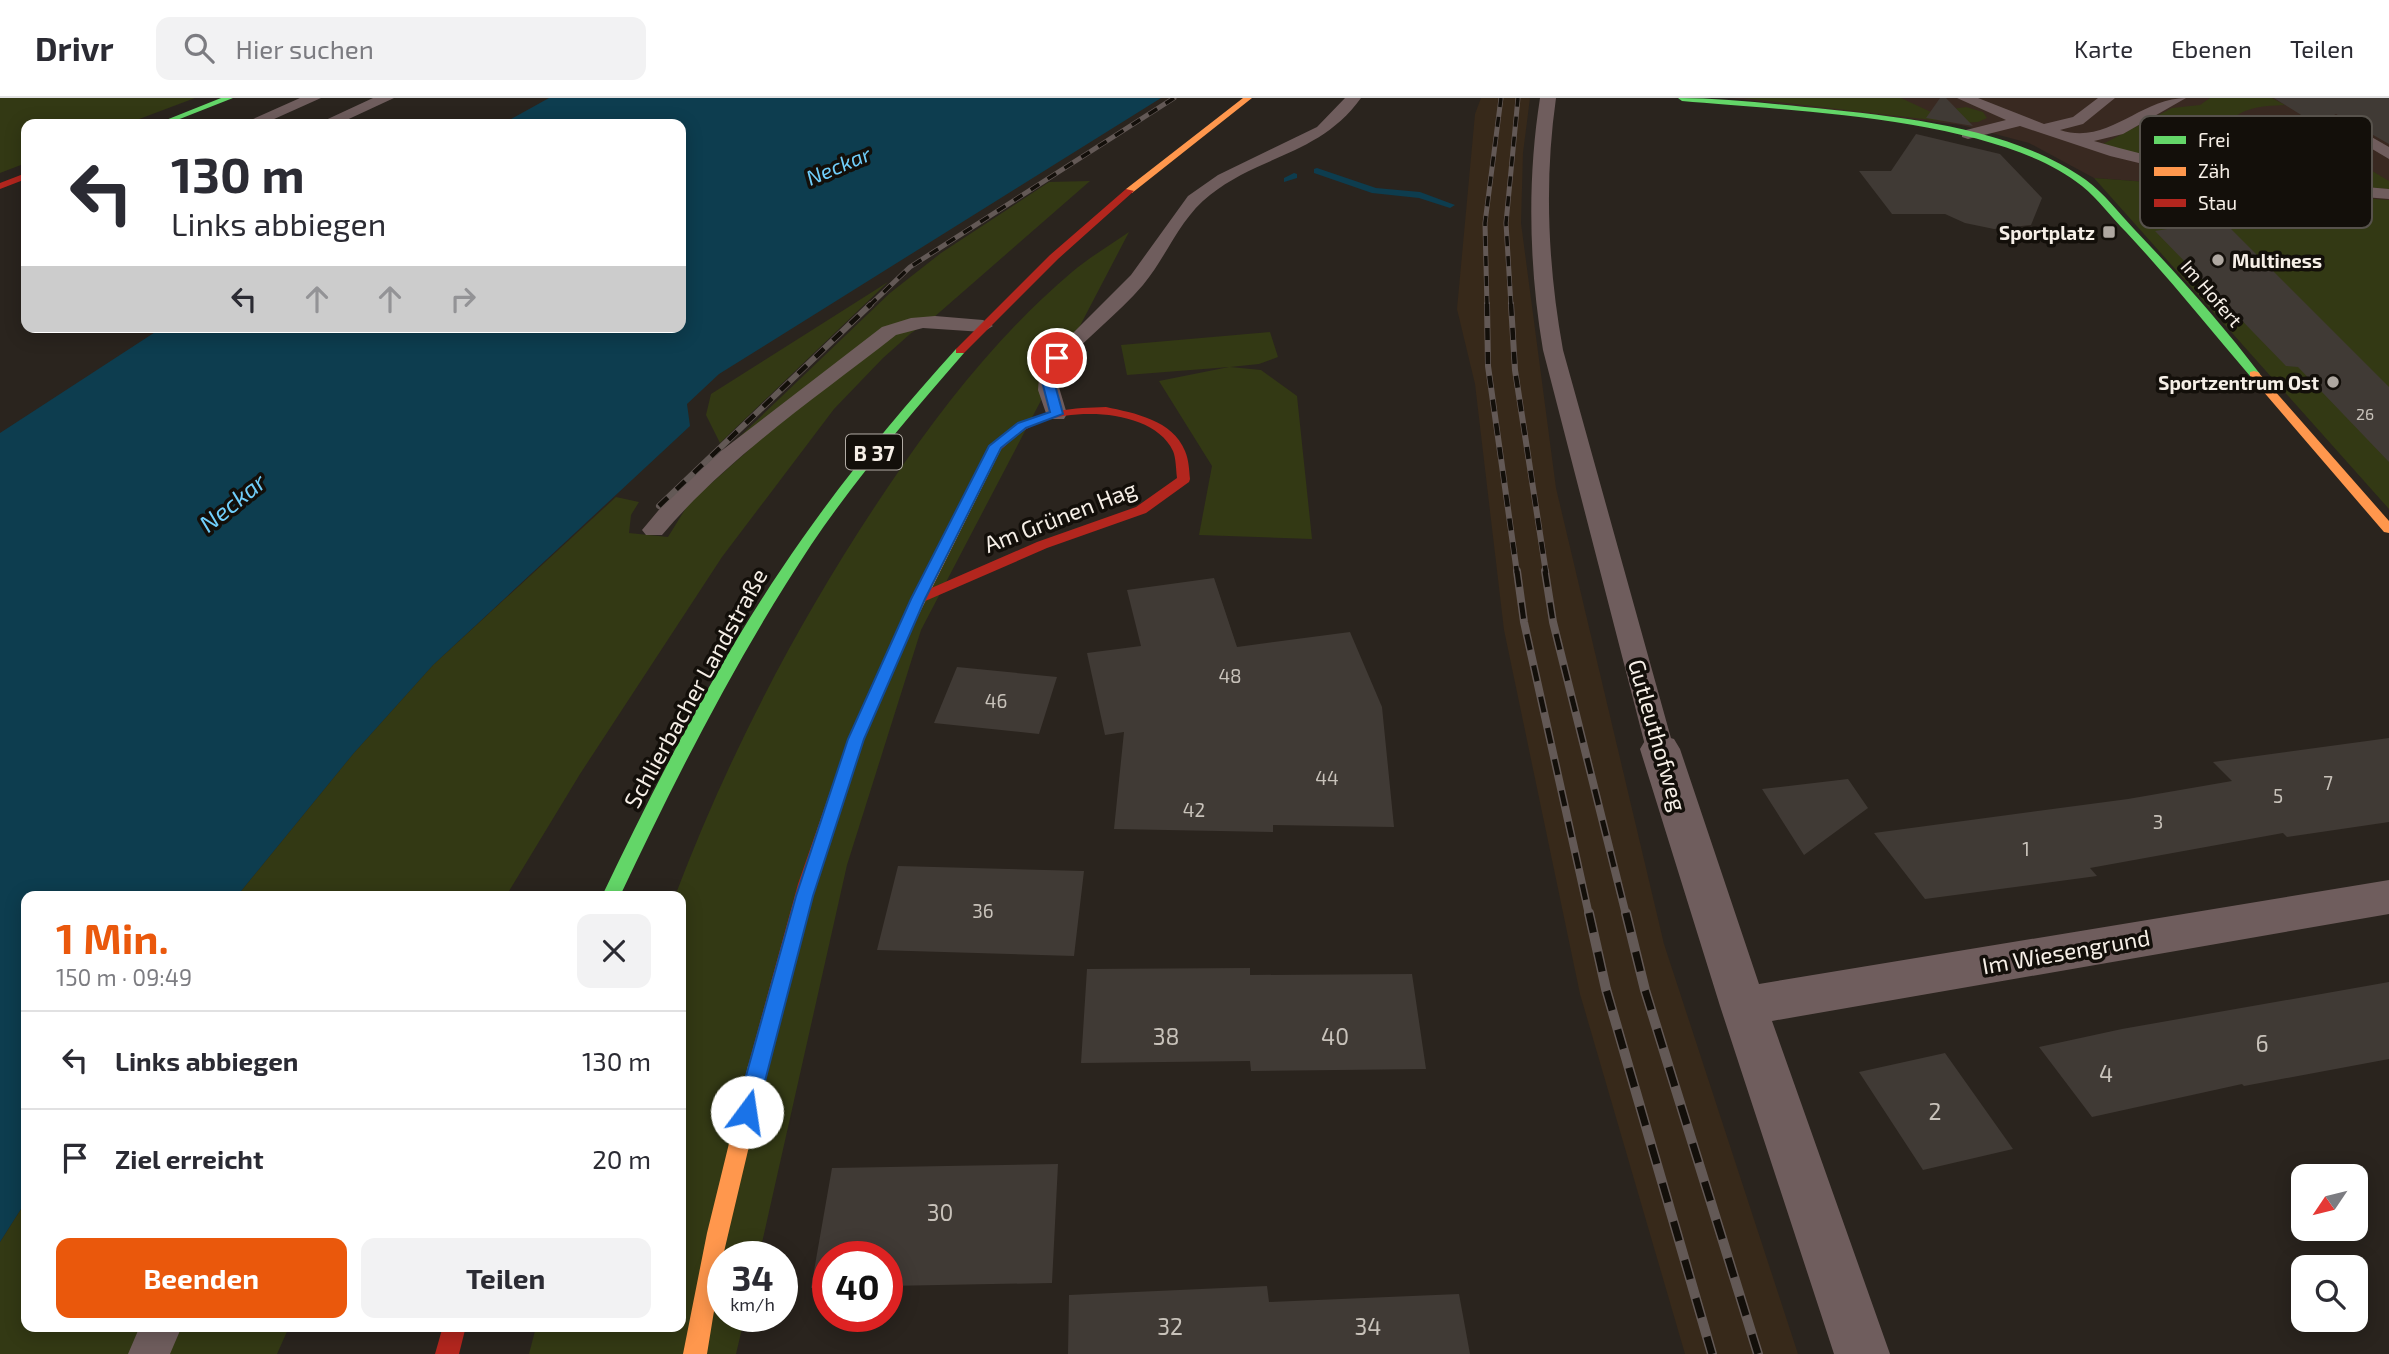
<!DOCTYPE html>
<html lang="de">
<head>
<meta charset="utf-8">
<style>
  body { margin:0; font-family:"Exo 2",sans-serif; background:#f2f2f3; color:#2b2b33; height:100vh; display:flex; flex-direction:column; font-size:26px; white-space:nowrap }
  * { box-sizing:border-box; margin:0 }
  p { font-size:23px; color:#7c7c81 }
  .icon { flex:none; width:38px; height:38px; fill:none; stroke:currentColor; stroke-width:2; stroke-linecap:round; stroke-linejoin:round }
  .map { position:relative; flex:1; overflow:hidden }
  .panel { position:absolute; left:21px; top:793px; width:665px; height:441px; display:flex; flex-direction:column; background:#fff; border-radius:14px; box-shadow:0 4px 18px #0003 }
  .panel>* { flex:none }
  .top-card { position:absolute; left:21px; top:21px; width:665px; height:214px; border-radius:14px; box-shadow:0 4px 18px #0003; background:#fff; color:#2b2b33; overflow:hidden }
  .needle { width:46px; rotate:235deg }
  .fabs { position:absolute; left:2291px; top:1066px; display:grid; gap:14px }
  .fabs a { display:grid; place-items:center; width:77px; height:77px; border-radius:14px; background:#fff; box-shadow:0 4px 18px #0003; font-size:35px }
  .speed { position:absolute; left:707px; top:1143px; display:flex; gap:14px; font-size:35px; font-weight:700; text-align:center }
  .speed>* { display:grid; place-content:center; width:91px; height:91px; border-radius:50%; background:#fff; box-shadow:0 4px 18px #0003; line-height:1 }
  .speed small { font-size:18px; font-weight:400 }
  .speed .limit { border:10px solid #d22; background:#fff; color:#111 }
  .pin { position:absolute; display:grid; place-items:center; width:60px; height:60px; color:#fff; margin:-30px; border:4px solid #fff; border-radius:50%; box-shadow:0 2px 7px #0007 }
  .me { position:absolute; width:77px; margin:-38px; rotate:14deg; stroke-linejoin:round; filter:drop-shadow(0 0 5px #0008) }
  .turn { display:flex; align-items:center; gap:24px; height:147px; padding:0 35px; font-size:32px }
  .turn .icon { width:91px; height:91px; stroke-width:2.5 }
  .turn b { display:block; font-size:49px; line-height:60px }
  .lanes { display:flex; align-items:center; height:66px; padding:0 35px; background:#0003; justify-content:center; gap:35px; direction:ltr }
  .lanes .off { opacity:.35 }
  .round { display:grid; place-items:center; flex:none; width:74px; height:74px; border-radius:14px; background:#f2f2f3 }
  .headline { display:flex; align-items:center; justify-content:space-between; height:119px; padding:0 35px }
  h1 { font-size:42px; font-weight:700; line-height:52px; color:#ea580c }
  .button { display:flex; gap:14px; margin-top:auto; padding:14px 35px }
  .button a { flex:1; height:80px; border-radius:14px; background:#ea580c; color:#fff; font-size:28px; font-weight:700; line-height:80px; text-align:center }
  .button a+a { background:#f2f2f3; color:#2b2b33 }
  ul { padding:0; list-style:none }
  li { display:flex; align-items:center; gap:21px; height:98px; padding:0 35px; border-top:2px solid #e1e1e2 }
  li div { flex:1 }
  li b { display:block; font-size:26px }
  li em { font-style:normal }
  header { display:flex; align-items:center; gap:42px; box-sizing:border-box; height:98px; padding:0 35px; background:#fff; border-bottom:2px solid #e1e1e2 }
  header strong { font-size:33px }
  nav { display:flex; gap:38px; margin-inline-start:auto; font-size:24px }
  .search { width:490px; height:63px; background:#f2f2f3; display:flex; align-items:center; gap:18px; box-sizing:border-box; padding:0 24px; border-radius:14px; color:#7c7c81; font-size:26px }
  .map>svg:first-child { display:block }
  .built { fill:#37291a }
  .medical { fill:#392921 }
  .green { fill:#333914 }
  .water { fill:#0d3d4f }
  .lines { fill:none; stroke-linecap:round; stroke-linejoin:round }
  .stream { fill:#0d3d4f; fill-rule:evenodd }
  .building { fill:#403a35 }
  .lane { fill:#6f5d5d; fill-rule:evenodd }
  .street { fill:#6f5d5d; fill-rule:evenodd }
  .fast { fill:#63d668; fill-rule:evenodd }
  .slow { fill:#ff974d; fill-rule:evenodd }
  .jam { fill:#b3261e; fill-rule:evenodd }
  .rail-far3-casing { stroke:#635956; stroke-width:5 }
  .rail-far2-casing { stroke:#635956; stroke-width:6 }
  .rail-far1-casing { stroke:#635956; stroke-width:8 }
  .rail-casing { stroke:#635956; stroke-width:10 }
  .rail-far3 { stroke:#130f0a; stroke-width:3.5; stroke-dasharray:10; stroke-linecap:butt }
  .rail-far2 { stroke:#130f0a; stroke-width:4.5; stroke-dasharray:12; stroke-linecap:butt }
  .rail-far1 { stroke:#130f0a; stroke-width:5; stroke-dasharray:16; stroke-linecap:butt }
  .rail { stroke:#130f0a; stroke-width:7; stroke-dasharray:20; stroke-linecap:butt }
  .route { fill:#1a73e8; stroke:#114b97; stroke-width:2 }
  .poi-dot { fill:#afa8a1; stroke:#130f0a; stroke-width:2.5 }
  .labels { text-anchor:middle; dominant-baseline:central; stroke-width:7; stroke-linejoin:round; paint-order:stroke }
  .far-number-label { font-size:16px; fill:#c8c2ba }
  .far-poi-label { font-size:19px; font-weight:bold; fill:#f6efe7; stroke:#130f0a; text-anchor:end }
  .far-street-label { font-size:19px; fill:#f6efe7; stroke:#130f0a }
  .number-label { font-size:19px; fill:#c8c2ba }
  .far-water-label { font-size:21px; font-style:italic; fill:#70cefa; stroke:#130f0a }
  .shield { fill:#130f0a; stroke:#b2aca5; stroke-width:2 }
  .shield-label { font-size:21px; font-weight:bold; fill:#f6efe7 }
  .street-label { font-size:23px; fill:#f6efe7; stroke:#130f0a }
  .near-number-label { font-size:23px; fill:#c8c2ba }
  .water-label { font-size:24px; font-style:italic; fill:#70cefa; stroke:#130f0a }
  .key { fill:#130f0a; stroke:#57524c; stroke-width:2 }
  .key-label { font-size:19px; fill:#f6efe7 }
</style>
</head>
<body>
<header>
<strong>Drivr</strong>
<div class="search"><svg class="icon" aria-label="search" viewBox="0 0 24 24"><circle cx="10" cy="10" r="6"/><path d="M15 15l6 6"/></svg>Hier suchen</div>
<nav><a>Karte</a><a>Ebenen</a><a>Teilen</a></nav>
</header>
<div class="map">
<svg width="2389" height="1256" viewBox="0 0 2389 1256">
  <rect width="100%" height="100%" fill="#2a241e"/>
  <path class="built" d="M 1481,0 L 1530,0 L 1523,55 L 1521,125 L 1556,390 L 1664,846 L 1798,1256 L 1685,1256 L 1580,896 L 1504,532 L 1475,286 L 1457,211 L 1475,16 Z"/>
  <path class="medical" d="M 1729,0 L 2389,0 L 2389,102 L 2094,80 L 2029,45 L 1961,27 Z"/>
  <path class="green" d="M 0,0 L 195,0 L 126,26 L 26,26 L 26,65 L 0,75 Z
    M 1743,0 L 1901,0 L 1931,14 L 1966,9 L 1983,14 L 1987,20 L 1978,24 L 1958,25 Z
    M 2210,0 L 2272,0 L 2285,7 C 2262,8 2237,9 2224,31 L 2263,57 L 2342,55 L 2389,83 L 2389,91 L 2351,88 L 2340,77 L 2263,70 L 2155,51 L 2147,59 L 2103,46 L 2172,10 L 2200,7 Z
    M 2094,80 L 2389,102 L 2389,411 Z
    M 1090,83 L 933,220 L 910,236 L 883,260 L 834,311 L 722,459 L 580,676 L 506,798 L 237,798 L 353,656 L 433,567 L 616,399 L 639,404 L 631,417 L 629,435 L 668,439 L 689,405 L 751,350 L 732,346 L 890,195 L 941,155 L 1049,84 Z
    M 1129,134 L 921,532 L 847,767 L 759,1158 L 723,1158 L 723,1218 L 745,1218 L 736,1256 L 529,1256 L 536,1229 L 681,1228 L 681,798 L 675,798 C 730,653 803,514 890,386 C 943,308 1000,235 1072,174 C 1090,159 1110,147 1129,134 Z
    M 888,184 L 720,345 L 706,317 L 711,296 Z
    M 1270,234 L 1278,259 L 1259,266 L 1230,269 L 1261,272 L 1297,298 L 1312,441 L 1199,437 L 1212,368 L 1159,283 L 1229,269 L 1127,277 L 1121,247 Z
    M 26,1103 L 26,1228 L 289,1229 L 277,1256 L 0,1256 L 0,1144 Z"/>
  <path class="water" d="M 549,0 L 1161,0 L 719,276 L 687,306 L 690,328 L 433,567 L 353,656 L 237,798 L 26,798 L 26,1103 L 0,1144 L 0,335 L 163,229 L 681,229 L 681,26 L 502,26 Z"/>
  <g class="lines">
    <path class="stream" d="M 1317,70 L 1376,90 L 1420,94 L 1455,107 L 1450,110 L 1419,100 L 1372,95 L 1314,75 L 1314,71 Z
      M 1294,75 L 1297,76 L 1297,80 L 1284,84 L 1284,80 Z"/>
  </g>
  <path class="building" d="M 1940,0 L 1946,0 L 1973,28 L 1926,20 Z
    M 2274,0 L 2389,0 L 2389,46 L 2336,16 L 2326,21 L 2329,28 L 2362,48 L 2351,48 Z
    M 1916,36 L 2000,56 L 2042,100 L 2031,127 L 1994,131 L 1965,125 L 1945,116 L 1892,116 L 1859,73 L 1891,73 Z
    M 2222,122 L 2389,289 L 2389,364 L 2298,269 L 2286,268 L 2155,133 Z
    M 1214,480 L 1237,549 L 1350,534 L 1382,609 L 1394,729 L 1273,727 L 1273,734 L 1114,731 L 1124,634 L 1105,637 L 1087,555 L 1141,548 L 1127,492 Z
    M 957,569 L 1057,579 L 1039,636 L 934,625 Z
    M 2389,640 L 2389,724 L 2287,739 L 2283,735 L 2090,770 L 2097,778 L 1925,801 L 1874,735 L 2128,701 L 2232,683 L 2213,664 Z
    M 1848,681 L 1868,710 L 1804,757 L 1762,691 Z
    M 898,768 L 1084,773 L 1074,858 L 877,852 Z
    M 1250,870 L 1250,877 L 1412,876 L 1426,971 L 1251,973 L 1250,963 L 1081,965 L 1087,871 Z
    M 2389,884 L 2389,961 L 2244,988 L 2242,986 L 2092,1019 L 2039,949 L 2122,931 Z
    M 1945,955 L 2013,1051 L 1923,1072 L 1859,974 Z
    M 1058,1066 L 1052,1185 L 887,1188 L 887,1158 L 828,1158 L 828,1189 L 811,1190 L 832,1070 Z
    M 1267,1188 L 1269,1204 L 1459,1196 L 1470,1256 L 1068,1256 L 1069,1197 Z"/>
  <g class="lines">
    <path class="lane" d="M 300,0 L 321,0 L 263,26 L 242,26 Z
      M 373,0 L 394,0 L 338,26 L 317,26 Z
      M 1345,0 L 1361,0 C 1320,57 1260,57 1210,97 C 1180,120 1167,158 1143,187 C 1118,216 1086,240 1060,269 L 1058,286 L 1067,316 L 1064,321 L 1048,321 L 1038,292 L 1040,268 L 1131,177 L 1188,98 L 1218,77 L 1317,29 Z
      M 1540,0 L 1556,0 C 1544,84 1548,169 1563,252 L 1674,651 L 1670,658 L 1660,661 L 1650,658 L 1646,651 L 1543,252 C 1529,169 1527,83 1540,0 Z
      M 1957,0 L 1978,0 L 2044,26 L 2073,19 L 2098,0 L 2115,0 L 2083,26 L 2060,32 C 2108,48 2140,0 2186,0 L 2123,36 L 2094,43 C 2192,72 2288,83 2389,91 L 2389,101 L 2276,92 L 2209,82 L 2110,58 L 2020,28 L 1968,41 L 1962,39 L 1962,33 L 2006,22 Z
      M 2335,18 L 2389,49 L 2389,61 L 2330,26 L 2327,23 Z
      M 935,218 L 983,222 L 993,228 L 983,234 L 923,230 L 896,237 C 816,300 728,359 662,437 L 646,437 L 642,432 L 668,401 L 721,353 L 882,229 L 911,220 Z
      M 140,1228 L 182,1228 L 170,1256 L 128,1256 Z"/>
    <path class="street" d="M 1660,637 L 1674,641 L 1680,651 L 1759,886 L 2389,782 L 2389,816 L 1772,923 L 1890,1256 L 1834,1256 L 1720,908 L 1640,651 L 1646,641 Z"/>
    <path class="fast" d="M 221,0 L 233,0 L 167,26 L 156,26 Z
      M 1678,0 C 1720,0 1763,5 1805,9 C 1894,18 2011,28 2086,82 C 2104,95 2119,115 2134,131 C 2178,177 2222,226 2260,276 L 2258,278 L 2250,278 C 2209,230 2169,180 2126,134 C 2111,119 2098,101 2082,88 C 1996,19 1791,13 1682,3 Z
      M 960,250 L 964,251 L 964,255 C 910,317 857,379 811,447 C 737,559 677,677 620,798 L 602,798 C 661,675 723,553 802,441 C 849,374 901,312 956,251 Z"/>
    <path class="slow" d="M 1243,0 L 1252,0 L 1132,95 L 1126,95 L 1126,91 Z
      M 2254,273 L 2258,274 L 2389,423 L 2389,435 L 2384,434 L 2250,278 L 2250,274 Z
      M 995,347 L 1001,351 L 913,528 L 865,639 L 863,643 L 851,643 L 849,639 L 899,528 L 989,351 Z
      M 758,959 L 765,962 L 768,968 L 723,1158 L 707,1256 L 683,1256 L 707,1135 L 748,968 L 751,962 Z"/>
    <path class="jam" d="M 26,75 L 26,81 L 0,91 L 0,85 Z
      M 1126,91 L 1134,93 L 1058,161 L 964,255 L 956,255 L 956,251 L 1050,157 Z
      M 1106,309 C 1134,315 1173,322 1185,353 C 1189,362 1189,372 1190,381 L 1189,384 L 1146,415 L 1047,450 L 923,504 L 913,504 L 911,501 L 913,498 L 1037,444 L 1136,409 L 1177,380 C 1176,372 1176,360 1173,353 C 1154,313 1081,310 1044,323 C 1037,326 1027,330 1020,335 C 1011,340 1005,351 995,355 L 989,351 C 1018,315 1062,310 1106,309 Z
      M 857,633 L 865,639 L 816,786 L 768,968 L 765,974 L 758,977 L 751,974 L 748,968 L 798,786 L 849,639 Z
      M 443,1228 L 466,1228 L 459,1256 L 435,1256 Z"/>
    <g class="rail-far3-casing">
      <path id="rail-far3" d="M 869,208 L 910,169 L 1174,0
        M 1487,208 L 1485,125 L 1501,0
        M 1511,208 L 1506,125 L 1518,0"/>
    </g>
    <g class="rail-far2-casing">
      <path id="rail-far2" d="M 1487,206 L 1488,268 L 1517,475
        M 1511,206 L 1515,272 L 1546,475
        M 659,408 L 871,206"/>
    </g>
    <g class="rail-far1-casing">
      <path id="rail-far1" d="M 1517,473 L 1524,524 L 1589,817
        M 1545,473 L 1553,524 L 1626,817"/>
    </g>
    <g class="rail-casing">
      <path id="rail" d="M 1589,815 L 1606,891 L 1712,1256
        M 1626,815 L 1645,892 L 1758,1256"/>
    </g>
    <use href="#rail-far3" class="rail-far3"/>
    <use href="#rail-far2" class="rail-far2"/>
    <use href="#rail-far1" class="rail-far1"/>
    <use href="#rail" class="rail"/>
  </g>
  <path class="route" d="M 1053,258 L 1062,260 L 1052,276 L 1063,316 L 1026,330 L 1001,350 L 925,501 L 864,641 L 813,798 L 757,1014 L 754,1021 L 747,1024 L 739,1021 L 736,1014 L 796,798 L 848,641 L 911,501 L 989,348 L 1018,325 L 1050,314 L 1040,276 Z"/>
  <g class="poi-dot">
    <rect x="2102" y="127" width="14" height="14" rx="3.5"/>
    <circle cx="2218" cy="162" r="7"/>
    <circle cx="2333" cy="284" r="7"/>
  </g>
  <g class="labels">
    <g class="far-number-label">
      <text x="2365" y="315">26</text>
    </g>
    <g class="far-poi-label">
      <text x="2095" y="134">Sportplatz</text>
      <text x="2232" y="162" text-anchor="start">Multiness</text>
      <text x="2319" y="284">Sportzentrum Ost</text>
    </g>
    <g class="far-street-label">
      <text transform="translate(2212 195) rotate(49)">Im Hofert</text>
    </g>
    <g class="number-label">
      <text x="1230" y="577">48</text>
      <text x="996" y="602">46</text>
      <text x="1327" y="679">44</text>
      <text x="2328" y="684">7</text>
      <text x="2278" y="697">5</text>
      <text x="1194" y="711">42</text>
      <text x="2158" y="723">3</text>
      <text x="2026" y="750">1</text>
      <text x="983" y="812">36</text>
    </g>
    <g class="far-water-label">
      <text transform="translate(838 67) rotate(-23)">Neckar</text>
    </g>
    <rect class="shield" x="846" y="336.5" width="56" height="35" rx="5"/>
    <g class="shield-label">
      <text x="874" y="354">B 37</text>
    </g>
    <g class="street-label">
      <text transform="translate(1060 418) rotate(-21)">Am Grünen Hag</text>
      <text transform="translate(695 590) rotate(-61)">Schlierbacher Landstraße</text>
      <text transform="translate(1658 637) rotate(74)">Gutleuthofweg</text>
      <text transform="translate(2066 853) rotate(-10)">Im Wiesengrund</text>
    </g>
    <g class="near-number-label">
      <text x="1166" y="938">38</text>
      <text x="1335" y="938">40</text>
      <text x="2262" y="945">6</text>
      <text x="2106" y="975">4</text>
      <text x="1935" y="1013">2</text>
      <text x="940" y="1114">30</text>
      <text x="1170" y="1228">32</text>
      <text x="1368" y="1228">34</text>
    </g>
    <g class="water-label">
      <text transform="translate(232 404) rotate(-39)">Neckar</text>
    </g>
  </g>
  <rect x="2140" y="18" width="232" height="112" rx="10" class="key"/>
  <rect x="2154" y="38" width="32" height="8" fill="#63d668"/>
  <rect x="2154" y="69" width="32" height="9" fill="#ff974d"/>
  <rect x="2154" y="101" width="32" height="8" fill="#b3261e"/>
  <g class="key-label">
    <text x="2198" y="49">Frei</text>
    <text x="2198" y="80">Zäh</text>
    <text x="2198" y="112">Stau</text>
  </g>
</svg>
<div class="fabs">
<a><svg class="needle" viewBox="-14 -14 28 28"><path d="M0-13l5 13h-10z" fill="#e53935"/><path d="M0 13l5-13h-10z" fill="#7c7c81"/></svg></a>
<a><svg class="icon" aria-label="search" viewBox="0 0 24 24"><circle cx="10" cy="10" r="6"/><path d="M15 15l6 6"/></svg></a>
</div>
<div class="speed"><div>34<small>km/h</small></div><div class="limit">40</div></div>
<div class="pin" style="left:1057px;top:260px;background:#d93025"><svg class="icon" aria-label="arrive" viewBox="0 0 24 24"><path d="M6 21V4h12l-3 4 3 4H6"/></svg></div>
<svg class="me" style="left:747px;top:1014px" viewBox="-20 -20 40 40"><circle r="19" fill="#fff"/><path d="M0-13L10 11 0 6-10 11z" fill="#1a73e8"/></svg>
<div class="top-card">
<div class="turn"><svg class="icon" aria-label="left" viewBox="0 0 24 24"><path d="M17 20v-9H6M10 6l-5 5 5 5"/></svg><div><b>130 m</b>Links abbiegen</div></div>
<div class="lanes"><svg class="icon" aria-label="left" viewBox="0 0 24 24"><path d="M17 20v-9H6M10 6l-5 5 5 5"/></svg><svg class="icon off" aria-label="ahead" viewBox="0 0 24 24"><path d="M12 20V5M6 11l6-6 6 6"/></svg><svg class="icon off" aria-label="ahead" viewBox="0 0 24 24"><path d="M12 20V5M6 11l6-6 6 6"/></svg><svg class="icon off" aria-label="right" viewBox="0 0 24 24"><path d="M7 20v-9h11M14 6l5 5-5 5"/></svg></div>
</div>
<section class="panel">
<div class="headline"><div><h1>1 Min.</h1><p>150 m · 09:49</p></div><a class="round"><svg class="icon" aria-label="close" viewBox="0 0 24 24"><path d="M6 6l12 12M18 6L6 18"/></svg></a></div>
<ul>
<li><svg class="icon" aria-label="left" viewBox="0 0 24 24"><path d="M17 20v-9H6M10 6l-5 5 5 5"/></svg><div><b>Links abbiegen</b></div><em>130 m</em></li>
<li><svg class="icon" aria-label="arrive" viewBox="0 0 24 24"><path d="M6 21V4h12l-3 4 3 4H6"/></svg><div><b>Ziel erreicht</b></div><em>20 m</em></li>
</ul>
<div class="button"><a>Beenden</a><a>Teilen</a></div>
</section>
</div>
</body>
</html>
